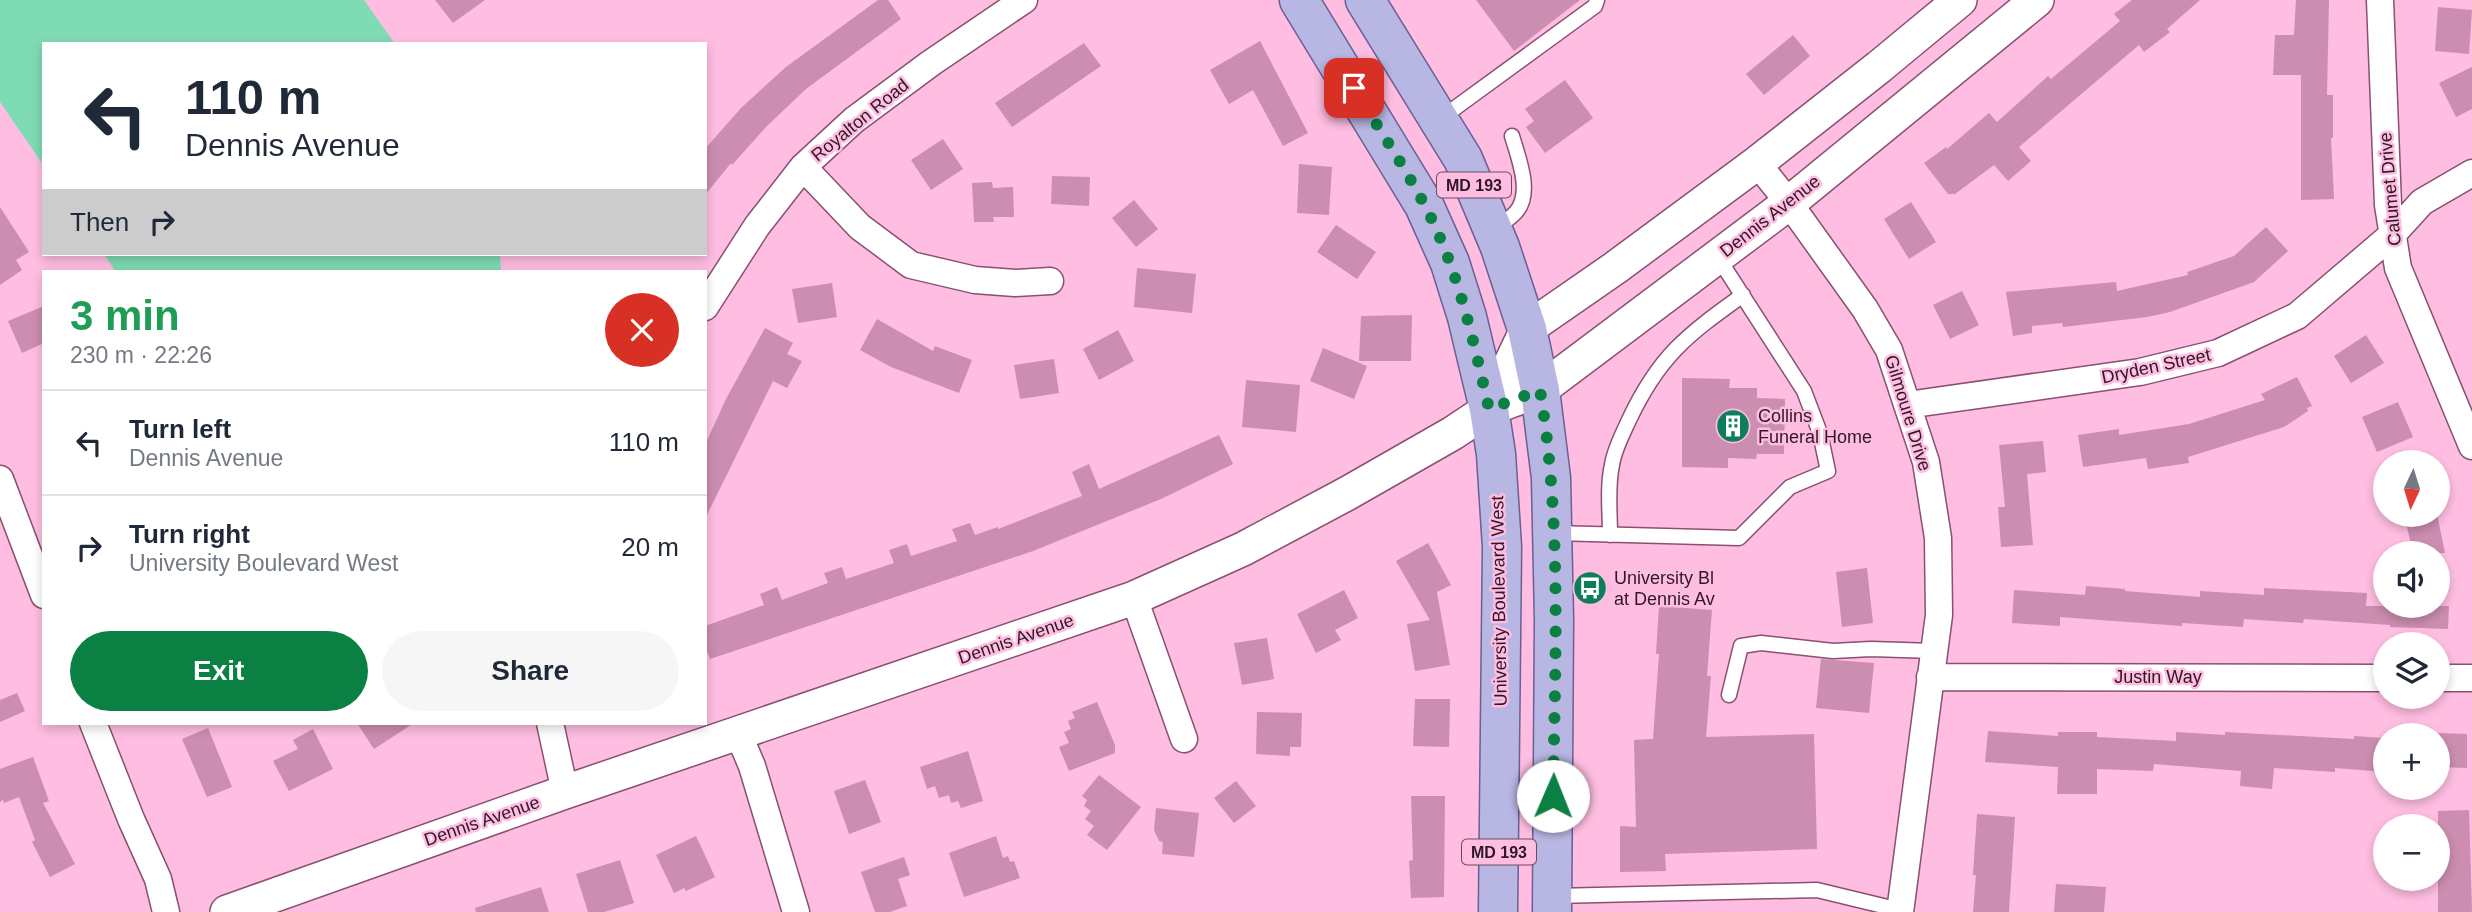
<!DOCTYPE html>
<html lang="en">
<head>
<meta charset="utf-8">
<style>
  body { margin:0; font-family:Helvetica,sans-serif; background:#f6f6f7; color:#1f2937; height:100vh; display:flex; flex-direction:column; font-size:26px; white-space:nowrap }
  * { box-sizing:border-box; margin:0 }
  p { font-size:23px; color:#747a83 }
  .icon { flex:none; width:38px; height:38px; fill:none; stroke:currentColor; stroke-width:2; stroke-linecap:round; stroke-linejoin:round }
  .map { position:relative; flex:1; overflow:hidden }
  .sheet { position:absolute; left:42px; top:270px; width:665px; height:455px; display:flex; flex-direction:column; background:#fff; border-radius:0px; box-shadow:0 4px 10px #0003 }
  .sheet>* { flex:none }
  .banner { position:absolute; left:42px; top:42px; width:665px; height:214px; border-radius:0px; box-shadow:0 4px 10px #0003; background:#fff; color:#1f2937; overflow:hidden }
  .needle { width:46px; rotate:184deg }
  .tools { position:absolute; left:2373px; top:450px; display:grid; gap:14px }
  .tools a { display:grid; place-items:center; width:77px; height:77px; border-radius:50%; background:#fff; box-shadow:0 4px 10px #0003; font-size:35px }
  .pin { position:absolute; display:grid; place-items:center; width:60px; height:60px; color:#fff; margin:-30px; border-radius:14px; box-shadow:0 4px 10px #0006 }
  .me { position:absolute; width:77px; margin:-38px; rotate:1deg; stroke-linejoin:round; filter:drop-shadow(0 0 5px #0008) }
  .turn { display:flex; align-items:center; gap:24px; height:147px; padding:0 28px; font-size:32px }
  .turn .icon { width:91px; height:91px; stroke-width:2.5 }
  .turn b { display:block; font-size:49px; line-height:60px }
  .then { display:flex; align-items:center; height:66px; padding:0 28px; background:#0003; gap:14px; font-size:26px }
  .round { display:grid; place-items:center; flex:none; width:74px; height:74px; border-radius:37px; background:#f6f6f7 }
  .headline { display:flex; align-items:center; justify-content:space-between; height:119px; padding:0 28px }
  h1 { font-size:42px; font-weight:700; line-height:52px; color:#1e9e55 }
  .action { display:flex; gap:14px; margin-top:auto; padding:14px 28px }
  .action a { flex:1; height:80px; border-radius:42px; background:#0b8043; color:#fff; font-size:28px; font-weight:700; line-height:80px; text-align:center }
  .action a+a { background:#f6f6f7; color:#1f2937 }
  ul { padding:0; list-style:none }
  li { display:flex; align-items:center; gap:21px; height:105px; padding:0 28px; border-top:2px solid #e0e1e3 }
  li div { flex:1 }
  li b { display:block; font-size:26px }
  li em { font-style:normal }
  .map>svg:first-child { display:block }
  .green { fill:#7fdbb4 }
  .building { fill:#cb8db0 }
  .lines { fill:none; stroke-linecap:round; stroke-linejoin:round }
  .service-casing { stroke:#885071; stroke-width:17 }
  .minor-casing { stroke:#885071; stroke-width:29 }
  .tertiary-casing { stroke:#885071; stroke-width:36 }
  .primary-casing { stroke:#696095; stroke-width:41 }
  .service { stroke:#fff; stroke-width:14 }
  .minor { stroke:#fff; stroke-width:26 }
  .tertiary { stroke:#fff; stroke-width:33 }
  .primary { stroke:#b8b6e3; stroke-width:38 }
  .route { stroke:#0b8043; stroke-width:12; stroke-dasharray:0 21.6 }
  .labels { text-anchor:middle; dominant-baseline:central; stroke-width:5; stroke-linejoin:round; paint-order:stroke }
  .shield { fill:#febde1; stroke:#6d4a5d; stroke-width:2 }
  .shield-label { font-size:16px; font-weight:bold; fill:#2f1825 }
  .street-label { font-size:18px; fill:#2f1825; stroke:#febde1 }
  .poi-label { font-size:18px; fill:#2f1825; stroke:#febde1; text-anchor:start }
</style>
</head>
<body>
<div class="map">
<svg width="2472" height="912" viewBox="0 0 2472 912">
  <rect width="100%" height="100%" fill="#febde1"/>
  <path class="green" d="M 0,0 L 364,0 L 395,44 L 44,44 L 44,166 L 0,102 Z
    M 104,254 L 500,254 L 501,271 L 115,271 Z"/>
  <path class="building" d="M 435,0 L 485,0 L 453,23 Z
    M 878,0 L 888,0 L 901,19 L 806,89 L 767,126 L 732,165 L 731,163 L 705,195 L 705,149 L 741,108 L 786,67 Z
    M 1476,0 L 1580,0 L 1514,51 Z
    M 2132,0 L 2200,0 L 2167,29 L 2170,32 L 2144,52 L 2139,45 L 2019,147 L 2031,161 L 2008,181 L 1994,165 L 1955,194 L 1948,194 L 1924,163 L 1946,147 L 1947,149 L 1989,113 L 1997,122 L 2048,76 L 2051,79 L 2120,21 L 2114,14 Z
    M 2296,0 L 2329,0 L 2327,95 L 2333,95 L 2333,138 L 2331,138 L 2334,199 L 2301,200 L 2301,75 L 2273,75 L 2275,35 L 2294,35 Z
    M 2438,7 L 2472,10 L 2469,54 L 2435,51 Z
    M 1793,35 L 1810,56 L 1764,95 L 1746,74 Z
    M 1260,41 L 1308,133 L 1283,146 L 1253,90 L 1229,104 L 1210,70 Z
    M 1084,43 L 1101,66 L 1012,127 L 995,103 Z
    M 2472,67 L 2472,109 L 2456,117 L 2439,83 Z
    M 1565,80 L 1593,118 L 1545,153 L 1526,127 L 1534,121 L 1525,109 Z
    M 943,139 L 963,169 L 931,190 L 911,160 Z
    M 1299,164 L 1332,167 L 1329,215 L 1297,213 Z
    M 1052,176 L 1090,177 L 1089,206 L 1051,204 Z
    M 992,182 L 993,188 L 1013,187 L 1014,217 L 993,217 L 994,222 L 974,222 L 972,183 Z
    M 1134,200 L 1158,229 L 1136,247 L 1112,218 Z
    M 1911,202 L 1936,242 L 1909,259 L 1884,219 Z
    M 0,207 L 29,252 L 16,260 L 22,270 L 0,285 Z
    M 1336,225 L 1376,252 L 1357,279 L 1317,252 Z
    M 2266,227 L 2288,251 L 2254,282 L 2170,312 L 2147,317 L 2063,327 L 2062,323 L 2032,326 L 2032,333 L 2013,336 L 2006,292 L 2116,282 L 2117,291 L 2188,275 L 2187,272 L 2234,256 Z
    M 1137,268 L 1196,274 L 1192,313 L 1134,307 Z
    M 832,283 L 837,317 L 798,323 L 792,289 Z
    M 1962,291 L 1979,325 L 1950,339 L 1933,305 Z
    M 44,306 L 44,343 L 22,353 L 8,321 Z
    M 1412,315 L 1411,361 L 1359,361 L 1361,316 Z
    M 877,319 L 933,351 L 935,346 L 972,360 L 959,393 L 891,367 L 860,350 Z
    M 765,328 L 793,343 L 787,354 L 802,361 L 787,388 L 773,381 L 705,519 L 705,445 L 726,399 Z
    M 1118,330 L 1134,361 L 1099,380 L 1083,349 Z
    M 2366,335 L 2384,363 L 2351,383 L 2334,356 Z
    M 1323,348 L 1367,366 L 1354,399 L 1310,381 Z
    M 1054,359 L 1059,393 L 1020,399 L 1014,365 Z
    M 2297,377 L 2312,406 L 2307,408 L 2308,411 L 2284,427 L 2188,457 L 2189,463 L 2148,469 L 2146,458 L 2083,467 L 2078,435 L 2119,429 L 2119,435 L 2189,424 L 2265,400 L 2261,394 Z
    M 1682,378 L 1730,379 L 1729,388 L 1757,388 L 1757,398 L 1785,399 L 1784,454 L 1757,454 L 1756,459 L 1728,458 L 1728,468 L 1682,467 Z
    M 1246,380 L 1300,385 L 1296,432 L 1242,427 Z
    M 2398,402 L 2413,437 L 2377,452 L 2362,417 Z
    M 1219,435 L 1233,464 L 1161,499 L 1033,551 L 710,659 L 705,646 L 705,626 L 764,605 L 760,594 L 777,587 L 782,600 L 828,583 L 824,573 L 842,567 L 846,579 L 894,563 L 889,550 L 907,544 L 911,556 L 957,541 L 952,529 L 970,523 L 975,535 L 998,527 L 998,529 L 1082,496 L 1072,472 L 1089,464 L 1099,489 Z
    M 2043,441 L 2046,472 L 2027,474 L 2033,545 L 2001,547 L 1998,507 L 2005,507 L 1999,445 Z
    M 2404,514 L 2437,514 L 2445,553 L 2413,553 Z
    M 1428,543 L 1451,585 L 1437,592 L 1450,665 L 1415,671 L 1407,624 L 1430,620 L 1396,561 Z
    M 1867,568 L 1873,623 L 1842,627 L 1836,572 Z
    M 2086,586 L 2125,589 L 2125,591 L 2200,597 L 2200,591 L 2264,595 L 2264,588 L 2367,593 L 2366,606 L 2449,606 L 2448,629 L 2390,627 L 2390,625 L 2304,619 L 2303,623 L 2244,619 L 2243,627 L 2182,623 L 2182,626 L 2060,617 L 2060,626 L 2012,623 L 2014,590 L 2085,595 Z
    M 1344,590 L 1358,618 L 1335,630 L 1341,640 L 1316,653 L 1297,614 Z
    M 1659,606 L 1712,610 L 1707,676 L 1711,676 L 1706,737 L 1814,734 L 1817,849 L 1665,854 L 1666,871 L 1620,872 L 1620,826 L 1636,827 L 1634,740 L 1653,739 L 1659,654 L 1656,654 Z
    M 1267,638 L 1274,679 L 1242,685 L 1234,643 Z
    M 1821,659 L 1874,663 L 1869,713 L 1816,708 Z
    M 17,693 L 25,711 L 0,722 L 0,700 Z
    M 1415,699 L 1450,699 L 1449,747 L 1413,746 Z
    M 1097,702 L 1115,745 L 1115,753 L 1069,771 L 1059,747 L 1069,743 L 1064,732 L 1071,729 L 1068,721 L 1075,718 L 1072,712 Z
    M 1257,712 L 1302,713 L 1301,747 L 1290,747 L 1290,756 L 1256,754 Z
    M 357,723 L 414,723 L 374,749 Z
    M 208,728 L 232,787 L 207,797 L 182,739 Z
    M 313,729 L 333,769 L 289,791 L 273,761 L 298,749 L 293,740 Z
    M 1988,731 L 2058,736 L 2058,732 L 2097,732 L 2097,737 L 2176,741 L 2176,732 L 2225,735 L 2225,732 L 2354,739 L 2354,736 L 2385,738 L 2385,772 L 2335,768 L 2335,772 L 2274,768 L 2272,789 L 2240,786 L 2241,771 L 2154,764 L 2153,771 L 2097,769 L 2097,794 L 2057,794 L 2058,767 L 1985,762 Z
    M 2438,733 L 2467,734 L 2467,768 L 2438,767 Z
    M 968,751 L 983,801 L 961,808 L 958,801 L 951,803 L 949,795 L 939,798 L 935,786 L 927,789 L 920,767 Z
    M 33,757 L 49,801 L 43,803 L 75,864 L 50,877 L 32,842 L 35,840 L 19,797 L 4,803 L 3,800 L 0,802 L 0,769 Z
    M 1099,775 L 1141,807 L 1107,850 L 1087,835 L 1094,826 L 1085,819 L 1091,811 L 1084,806 L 1087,800 L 1082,796 Z
    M 865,780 L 881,822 L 849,834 L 834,791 Z
    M 1236,781 L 1256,806 L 1234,823 L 1214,798 Z
    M 1411,796 L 1445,796 L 1444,897 L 1411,898 L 1409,861 L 1413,860 Z
    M 1156,808 L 1199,813 L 1194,857 L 1162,854 L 1163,842 L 1159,841 L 1154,830 Z
    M 2469,810 L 2472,912 L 2438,912 L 2438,811 Z
    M 1977,814 L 2015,817 L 2009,912 L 1973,912 L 1976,875 L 1973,875 Z
    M 696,836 L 715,877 L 686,891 L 684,888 L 674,893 L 656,855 Z
    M 996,836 L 1003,858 L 1008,856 L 1010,862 L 1014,861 L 1020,878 L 964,897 L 949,853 Z
    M 904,857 L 910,875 L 898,879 L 907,906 L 890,912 L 875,912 L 861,872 Z
    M 620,860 L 634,903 L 604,912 L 588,912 L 576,874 Z
    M 2056,884 L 2106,887 L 2104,912 L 2054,912 Z
    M 541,887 L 549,912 L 476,912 L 475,908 Z"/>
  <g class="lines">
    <g class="service-casing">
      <path id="service" d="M 1440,119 L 1595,6 L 1597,0
        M 1494,229 C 1501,224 1510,219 1516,212 C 1533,193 1518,157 1512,136
        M 1554,533 L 1739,538 L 1790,487 L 1828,471 L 1820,433 L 1804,391 L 1717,256
        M 1610,535 C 1610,512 1607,487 1612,465 C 1614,450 1623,433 1629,420 C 1659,356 1687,335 1743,295
        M 1729,695 L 1741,646 L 1761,643 L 1833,651 L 1871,649 L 1934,651
        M 1554,896 L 1817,890 L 1900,910"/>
    </g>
    <g class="minor-casing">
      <path id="minor" d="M 2380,0 L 2388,205 L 2398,268 L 2472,446
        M 1757,163 L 1789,203 L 1865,309 L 1889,350 L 1926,462 L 1938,538 L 1939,615 L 1900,912
        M 803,167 L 860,227 L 911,265 L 975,280 L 1015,283 L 1050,281
        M 705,307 L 757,226 L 803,167 L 854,120 L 931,63 L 1024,0
        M 1907,405 L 2140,372 L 2218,353 L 2297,316 L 2392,235 L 2422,202 L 2472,173
        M 0,479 L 44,595
        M 1134,598 L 1184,739
        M 1930,677 L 2385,678
        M 2438,678 L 2472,678
        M 93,723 L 131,819 L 158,879 L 166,912
        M 550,723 L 565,792
        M 738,733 L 752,766 L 796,912"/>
    </g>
    <g class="tertiary-casing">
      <path id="tertiary" d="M 1489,409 L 1527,329 L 1615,268 L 1757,163 L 1879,67 L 1960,0
        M 227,912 L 565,792 L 1134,598 L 1243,549 L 1348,493 L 1453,433 L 1489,409 L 1540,390 L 1789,203 L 2037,0"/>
    </g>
    <g class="primary-casing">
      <path id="primary" d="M 1299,0 L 1424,205 L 1450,263 L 1467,317 L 1489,409 L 1496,454 L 1502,547 L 1498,912
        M 1365,0 L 1463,159 L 1500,247 L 1527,329 L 1540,390 L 1551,478 L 1554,620 L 1552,912"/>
    </g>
    <use href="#service" class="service"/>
    <use href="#minor" class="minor"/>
    <use href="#tertiary" class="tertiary"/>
    <use href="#primary" class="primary"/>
  </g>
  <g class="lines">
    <path class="route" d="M 1354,88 C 1377,126 1403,164 1424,204 C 1458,268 1473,339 1489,409 L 1540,390 C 1562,520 1555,664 1553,796"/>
  </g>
  <defs>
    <g id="building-disc" transform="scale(1.75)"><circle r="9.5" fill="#0d7e5a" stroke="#febde1"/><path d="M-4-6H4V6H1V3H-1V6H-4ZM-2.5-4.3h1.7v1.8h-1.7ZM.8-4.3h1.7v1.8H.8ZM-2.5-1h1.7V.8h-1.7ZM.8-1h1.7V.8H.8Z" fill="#fff"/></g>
    <g id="bus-disc" transform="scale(1.75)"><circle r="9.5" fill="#0d7e5a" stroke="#febde1"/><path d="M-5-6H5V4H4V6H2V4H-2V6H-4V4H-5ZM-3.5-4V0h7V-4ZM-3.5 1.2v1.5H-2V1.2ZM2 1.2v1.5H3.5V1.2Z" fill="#fff"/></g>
  </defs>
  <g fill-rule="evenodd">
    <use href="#building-disc" x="1733" y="426"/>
    <use href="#bus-disc" x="1590" y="588"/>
  </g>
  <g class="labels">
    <g class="shield">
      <rect x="1437" y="172.5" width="74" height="25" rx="5"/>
      <rect x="1462" y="839.5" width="74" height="25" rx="5"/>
    </g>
    <g class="shield-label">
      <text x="1474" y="185">MD 193</text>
      <text x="1499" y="852">MD 193</text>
    </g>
    <g class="street-label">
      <text transform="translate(860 120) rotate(-39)">Royalton Road</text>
      <text transform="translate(2390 189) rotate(-95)">Calumet Drive</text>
      <text transform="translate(1770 216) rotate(-38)">Dennis Avenue</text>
      <text transform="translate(2156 366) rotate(-12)">Dryden Street</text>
      <text transform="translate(1908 413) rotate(73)">Gilmoure Drive</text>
      <text transform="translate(1499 601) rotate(-91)">University Boulevard West</text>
      <text transform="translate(1016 639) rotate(-19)">Dennis Avenue</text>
      <text x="2158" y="677">Justin Way</text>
      <text transform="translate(482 821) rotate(-19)">Dennis Avenue</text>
    </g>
    <g class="poi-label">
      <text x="1758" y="416">Collins<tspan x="1758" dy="21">Funeral Home</tspan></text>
      <text x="1614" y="578">University Bl<tspan x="1614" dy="21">at Dennis Av</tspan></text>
    </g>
  </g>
</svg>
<div class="tools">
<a><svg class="needle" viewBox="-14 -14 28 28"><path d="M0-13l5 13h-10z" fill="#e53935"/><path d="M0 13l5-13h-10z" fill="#747a83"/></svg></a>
<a><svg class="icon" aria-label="sound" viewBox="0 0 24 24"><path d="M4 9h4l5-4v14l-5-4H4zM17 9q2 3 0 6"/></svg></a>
<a><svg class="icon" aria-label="layers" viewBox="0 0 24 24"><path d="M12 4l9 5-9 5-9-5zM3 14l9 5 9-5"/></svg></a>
<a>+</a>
<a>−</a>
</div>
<div class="pin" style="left:1354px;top:88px;background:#d93025"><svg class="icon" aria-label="arrive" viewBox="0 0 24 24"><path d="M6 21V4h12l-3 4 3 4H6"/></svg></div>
<svg class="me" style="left:1553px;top:796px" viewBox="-20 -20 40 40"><circle r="19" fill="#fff"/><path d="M0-13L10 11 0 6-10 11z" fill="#0b8043"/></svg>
<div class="banner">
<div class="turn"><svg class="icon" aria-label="left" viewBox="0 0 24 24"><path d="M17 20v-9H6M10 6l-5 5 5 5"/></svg><div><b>110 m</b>Dennis Avenue</div></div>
<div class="then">Then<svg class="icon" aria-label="right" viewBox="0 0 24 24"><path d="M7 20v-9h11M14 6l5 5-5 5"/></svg></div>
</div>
<section class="sheet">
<div class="headline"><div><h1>3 min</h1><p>230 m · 22:26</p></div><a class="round" style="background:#d93025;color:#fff"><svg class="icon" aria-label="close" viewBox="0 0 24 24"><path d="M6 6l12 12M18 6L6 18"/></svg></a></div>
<ul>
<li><svg class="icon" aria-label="left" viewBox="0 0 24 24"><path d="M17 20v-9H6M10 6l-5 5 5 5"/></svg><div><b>Turn left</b><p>Dennis Avenue</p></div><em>110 m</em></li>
<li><svg class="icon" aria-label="right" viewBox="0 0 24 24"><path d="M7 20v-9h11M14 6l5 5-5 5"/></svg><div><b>Turn right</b><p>University Boulevard West</p></div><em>20 m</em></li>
</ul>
<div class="action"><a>Exit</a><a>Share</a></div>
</section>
</div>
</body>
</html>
